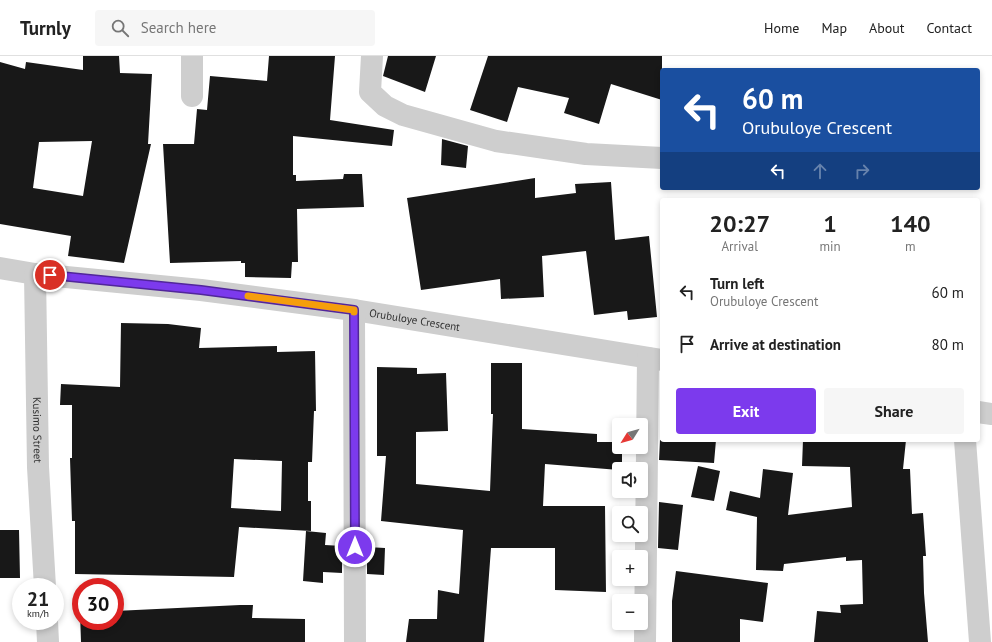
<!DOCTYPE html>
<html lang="en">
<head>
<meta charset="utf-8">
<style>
  body { margin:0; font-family:"PT Sans",sans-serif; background:#f6f6f6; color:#222; height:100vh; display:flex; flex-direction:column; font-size:15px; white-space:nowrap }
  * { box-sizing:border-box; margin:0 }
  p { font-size:13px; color:#767676 }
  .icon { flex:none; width:22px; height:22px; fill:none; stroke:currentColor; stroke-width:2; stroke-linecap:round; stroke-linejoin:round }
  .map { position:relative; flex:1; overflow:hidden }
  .sheet { position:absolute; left:660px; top:142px; width:320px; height:244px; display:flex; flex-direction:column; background:#fff; border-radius:4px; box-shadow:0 2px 6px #0003 }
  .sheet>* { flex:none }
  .guide { position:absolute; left:660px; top:12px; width:320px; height:122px; border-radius:4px; box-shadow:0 2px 6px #0003; background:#1a4fa0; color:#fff; overflow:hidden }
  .needle { width:26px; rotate:233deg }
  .buttons { position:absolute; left:612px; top:362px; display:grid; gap:8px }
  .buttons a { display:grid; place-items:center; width:36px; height:36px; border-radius:4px; background:#fff; box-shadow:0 2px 6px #0003; font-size:20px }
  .speed { position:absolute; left:12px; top:522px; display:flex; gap:8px; font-size:20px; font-weight:700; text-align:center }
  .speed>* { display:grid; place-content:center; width:52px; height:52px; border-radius:50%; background:#fff; box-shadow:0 2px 6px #0003; line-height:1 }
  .speed small { font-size:10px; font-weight:400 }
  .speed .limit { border:6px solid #d22; background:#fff; color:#111 }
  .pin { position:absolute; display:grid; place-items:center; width:34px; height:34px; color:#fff; margin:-17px; border:2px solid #fff; border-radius:50%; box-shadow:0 1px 4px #0007 }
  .me { position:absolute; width:44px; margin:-22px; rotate:0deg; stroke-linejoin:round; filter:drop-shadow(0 0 3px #0008) }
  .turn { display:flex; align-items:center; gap:14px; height:84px; padding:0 16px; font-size:18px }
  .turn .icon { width:52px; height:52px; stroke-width:2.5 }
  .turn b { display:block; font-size:28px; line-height:34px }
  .lanes { display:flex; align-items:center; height:38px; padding:0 16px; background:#0003; justify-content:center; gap:20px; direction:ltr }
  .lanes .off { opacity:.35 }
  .eta { display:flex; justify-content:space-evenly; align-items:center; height:68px; text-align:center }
  .eta b { font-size:24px; font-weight:800; line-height:28px }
  .button { display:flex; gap:8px; margin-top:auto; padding:8px 16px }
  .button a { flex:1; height:46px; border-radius:4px; background:#7c3aed; color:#fff; font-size:16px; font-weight:800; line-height:46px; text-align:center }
  .button a+a { background:#f6f6f6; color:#222 }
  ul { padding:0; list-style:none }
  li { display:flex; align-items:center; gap:12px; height:52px; padding:0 16px }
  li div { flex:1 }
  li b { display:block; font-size:15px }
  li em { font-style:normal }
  header { display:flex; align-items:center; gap:24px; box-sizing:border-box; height:56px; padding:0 20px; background:#fff; border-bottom:1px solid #e0e0e0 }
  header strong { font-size:19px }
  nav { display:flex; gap:22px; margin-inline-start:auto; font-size:14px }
  .search { width:280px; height:36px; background:#f6f6f6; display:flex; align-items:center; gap:10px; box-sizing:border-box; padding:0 14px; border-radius:4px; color:#767676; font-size:15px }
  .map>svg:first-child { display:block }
  .building { fill:#181818; fill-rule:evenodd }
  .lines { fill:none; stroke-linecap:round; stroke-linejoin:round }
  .street { stroke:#cecece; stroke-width:22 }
  .route-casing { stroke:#51269a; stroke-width:10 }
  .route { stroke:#7c3aed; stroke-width:7 }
  .slow { stroke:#f59e0b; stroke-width:7 }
  .labels { text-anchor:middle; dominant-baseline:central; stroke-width:4; stroke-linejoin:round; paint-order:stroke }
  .street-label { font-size:11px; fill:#313131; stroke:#fff }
</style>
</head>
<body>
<header>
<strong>Turnly</strong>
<div class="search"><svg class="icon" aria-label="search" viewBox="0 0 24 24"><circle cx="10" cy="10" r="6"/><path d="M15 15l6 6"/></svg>Search here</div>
<nav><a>Home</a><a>Map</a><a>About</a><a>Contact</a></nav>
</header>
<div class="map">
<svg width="992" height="586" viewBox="0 0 992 586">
  <rect width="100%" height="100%" fill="#fff"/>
  <path class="building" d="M 83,0 L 119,0 L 120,17 L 152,18 L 148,88 L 151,88 L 124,207 L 68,200 L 71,180 L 0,168 L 0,6 L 25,13 L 26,6 L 83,14 ZM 92,85 L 83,140 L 33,132 L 39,86 Z
    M 269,0 L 335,0 L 330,64 L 394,74 L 392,90 L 293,80 L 293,119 L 296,119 L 296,125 L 343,123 L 344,118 L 362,118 L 364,151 L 297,153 L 298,206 L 292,206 L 291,222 L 245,221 L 245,207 L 241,207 L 241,205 L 170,207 L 163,88 L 194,88 L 197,53 L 207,54 L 210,20 L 267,25 Z
    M 388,0 L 436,0 L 425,36 L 383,20 Z
    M 488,0 L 662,0 L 662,44 L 611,28 L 599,68 L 564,57 L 569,42 L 518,31 L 507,66 L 470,54 Z
    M 442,83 L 468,90 L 466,112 L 441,109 Z
    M 535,122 L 535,142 L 576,137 L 575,128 L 611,126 L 615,184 L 649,180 L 657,261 L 628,264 L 627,255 L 594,259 L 586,195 L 542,200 L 544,241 L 501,243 L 500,223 L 421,234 L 407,142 Z
    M 121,267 L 168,268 L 201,272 L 199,292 L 277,290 L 277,296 L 315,295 L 316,355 L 314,355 L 312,406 L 308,406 L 308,445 L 311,445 L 311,475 L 239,471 L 234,521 L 75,518 L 75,465 L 72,465 L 70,402 L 72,402 L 72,349 L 60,349 L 61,328 L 120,331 ZM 234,403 L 282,405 L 281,455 L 231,452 Z
    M 491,307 L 522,307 L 522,373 L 597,378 L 597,386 L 619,386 L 619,391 L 622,391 L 622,413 L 619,414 L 545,408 L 543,450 L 605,450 L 606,536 L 555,534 L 555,492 L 491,492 L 484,586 L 406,586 L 409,563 L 437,563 L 438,534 L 459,538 L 463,474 L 381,465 L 386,400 L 377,400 L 377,311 L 417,312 L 417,318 L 446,317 L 448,375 L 416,376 L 416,428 L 490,435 L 493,358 L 491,358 Z
    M 660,384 L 716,384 L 714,407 L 659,404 Z
    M 803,384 L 906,384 L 903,413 L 910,413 L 912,458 L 923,457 L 926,500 L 923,500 L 924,537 L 928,586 L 814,586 L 817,555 L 841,557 L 840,549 L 863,548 L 862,504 L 846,505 L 846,501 L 784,508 L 783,515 L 756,514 L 757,461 L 726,454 L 730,435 L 760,442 L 763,413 L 793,417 L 788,459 L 852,451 L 850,411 L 802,410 Z
    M 698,410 L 720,415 L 714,445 L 691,441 Z
    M 659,446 L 683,449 L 678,494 L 658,492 Z
    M 0,474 L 19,474 L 20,522 L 0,522 Z
    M 306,475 L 326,477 L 325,489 L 342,490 L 342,517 L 323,516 L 323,527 L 303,525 Z
    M 367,491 L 385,492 L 384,519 L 367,518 Z
    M 676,515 L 768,527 L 763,566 L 740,563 L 740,586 L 672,586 L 672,545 Z
    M 240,549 L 253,549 L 252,562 L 305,563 L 305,586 L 81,586 L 80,557 L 81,565 L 115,565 L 115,555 Z"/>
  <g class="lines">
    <g class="street">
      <path d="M 192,0 L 192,40"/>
      <path d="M 372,0 L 370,36 L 385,50 L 403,59 L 496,85 L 586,98 L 662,102"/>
      <path id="s1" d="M 0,212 L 35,218 L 201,234 L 354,254 L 662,304"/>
      <path id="s2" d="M 35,218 L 38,411 L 45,531"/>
      <path d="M 354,254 L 355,586"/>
      <path d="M 978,356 L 992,358"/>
      <path d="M 965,384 L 980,586"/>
      <path d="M 47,565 L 48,586"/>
      <path d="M 645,586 L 648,302"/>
    </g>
  </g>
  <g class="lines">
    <g class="route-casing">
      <path id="route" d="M 50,219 L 201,234 L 354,254 L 355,491"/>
    </g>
    <use href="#route" class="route"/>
    <path class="slow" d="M 248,240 L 354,254 L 354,256"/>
  </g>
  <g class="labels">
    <g class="street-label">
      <text stroke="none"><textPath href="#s1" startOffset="418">Orubuloye Crescent</textPath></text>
      <text stroke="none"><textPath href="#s2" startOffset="156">Kusimo Street</textPath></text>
    </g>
  </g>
</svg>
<div class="buttons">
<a><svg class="needle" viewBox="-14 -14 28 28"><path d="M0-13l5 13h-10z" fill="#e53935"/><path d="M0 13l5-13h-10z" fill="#767676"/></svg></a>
<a><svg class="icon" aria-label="sound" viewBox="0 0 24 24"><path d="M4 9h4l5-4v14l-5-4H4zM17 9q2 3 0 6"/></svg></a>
<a><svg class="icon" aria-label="search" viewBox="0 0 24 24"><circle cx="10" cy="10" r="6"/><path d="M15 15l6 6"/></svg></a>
<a>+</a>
<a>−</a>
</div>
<div class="speed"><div>21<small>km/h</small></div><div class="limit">30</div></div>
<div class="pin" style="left:50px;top:219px;background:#d93025"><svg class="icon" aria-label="arrive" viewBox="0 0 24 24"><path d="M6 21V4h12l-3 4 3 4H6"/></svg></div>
<svg class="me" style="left:355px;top:491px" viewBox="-20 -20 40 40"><circle r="17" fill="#7c3aed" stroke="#fff" stroke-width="3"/><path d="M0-11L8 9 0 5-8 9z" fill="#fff"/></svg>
<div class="guide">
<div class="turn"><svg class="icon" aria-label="left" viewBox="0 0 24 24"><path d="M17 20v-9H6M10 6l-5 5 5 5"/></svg><div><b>60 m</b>Orubuloye Crescent</div></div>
<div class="lanes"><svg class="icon" aria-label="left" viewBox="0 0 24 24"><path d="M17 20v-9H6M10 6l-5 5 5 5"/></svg><svg class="icon off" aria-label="ahead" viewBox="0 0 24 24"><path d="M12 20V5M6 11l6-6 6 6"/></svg><svg class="icon off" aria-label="right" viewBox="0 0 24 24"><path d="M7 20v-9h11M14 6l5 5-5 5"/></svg></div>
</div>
<section class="sheet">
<div class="eta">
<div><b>20:27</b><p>Arrival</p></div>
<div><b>1</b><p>min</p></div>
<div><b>140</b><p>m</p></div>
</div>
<ul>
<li><svg class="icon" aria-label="left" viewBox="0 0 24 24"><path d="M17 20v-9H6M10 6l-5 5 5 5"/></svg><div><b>Turn left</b><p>Orubuloye Crescent</p></div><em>60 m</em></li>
<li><svg class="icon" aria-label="arrive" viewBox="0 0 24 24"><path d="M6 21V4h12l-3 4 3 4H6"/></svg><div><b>Arrive at destination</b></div><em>80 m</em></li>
</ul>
<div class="button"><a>Exit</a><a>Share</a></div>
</section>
</div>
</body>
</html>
